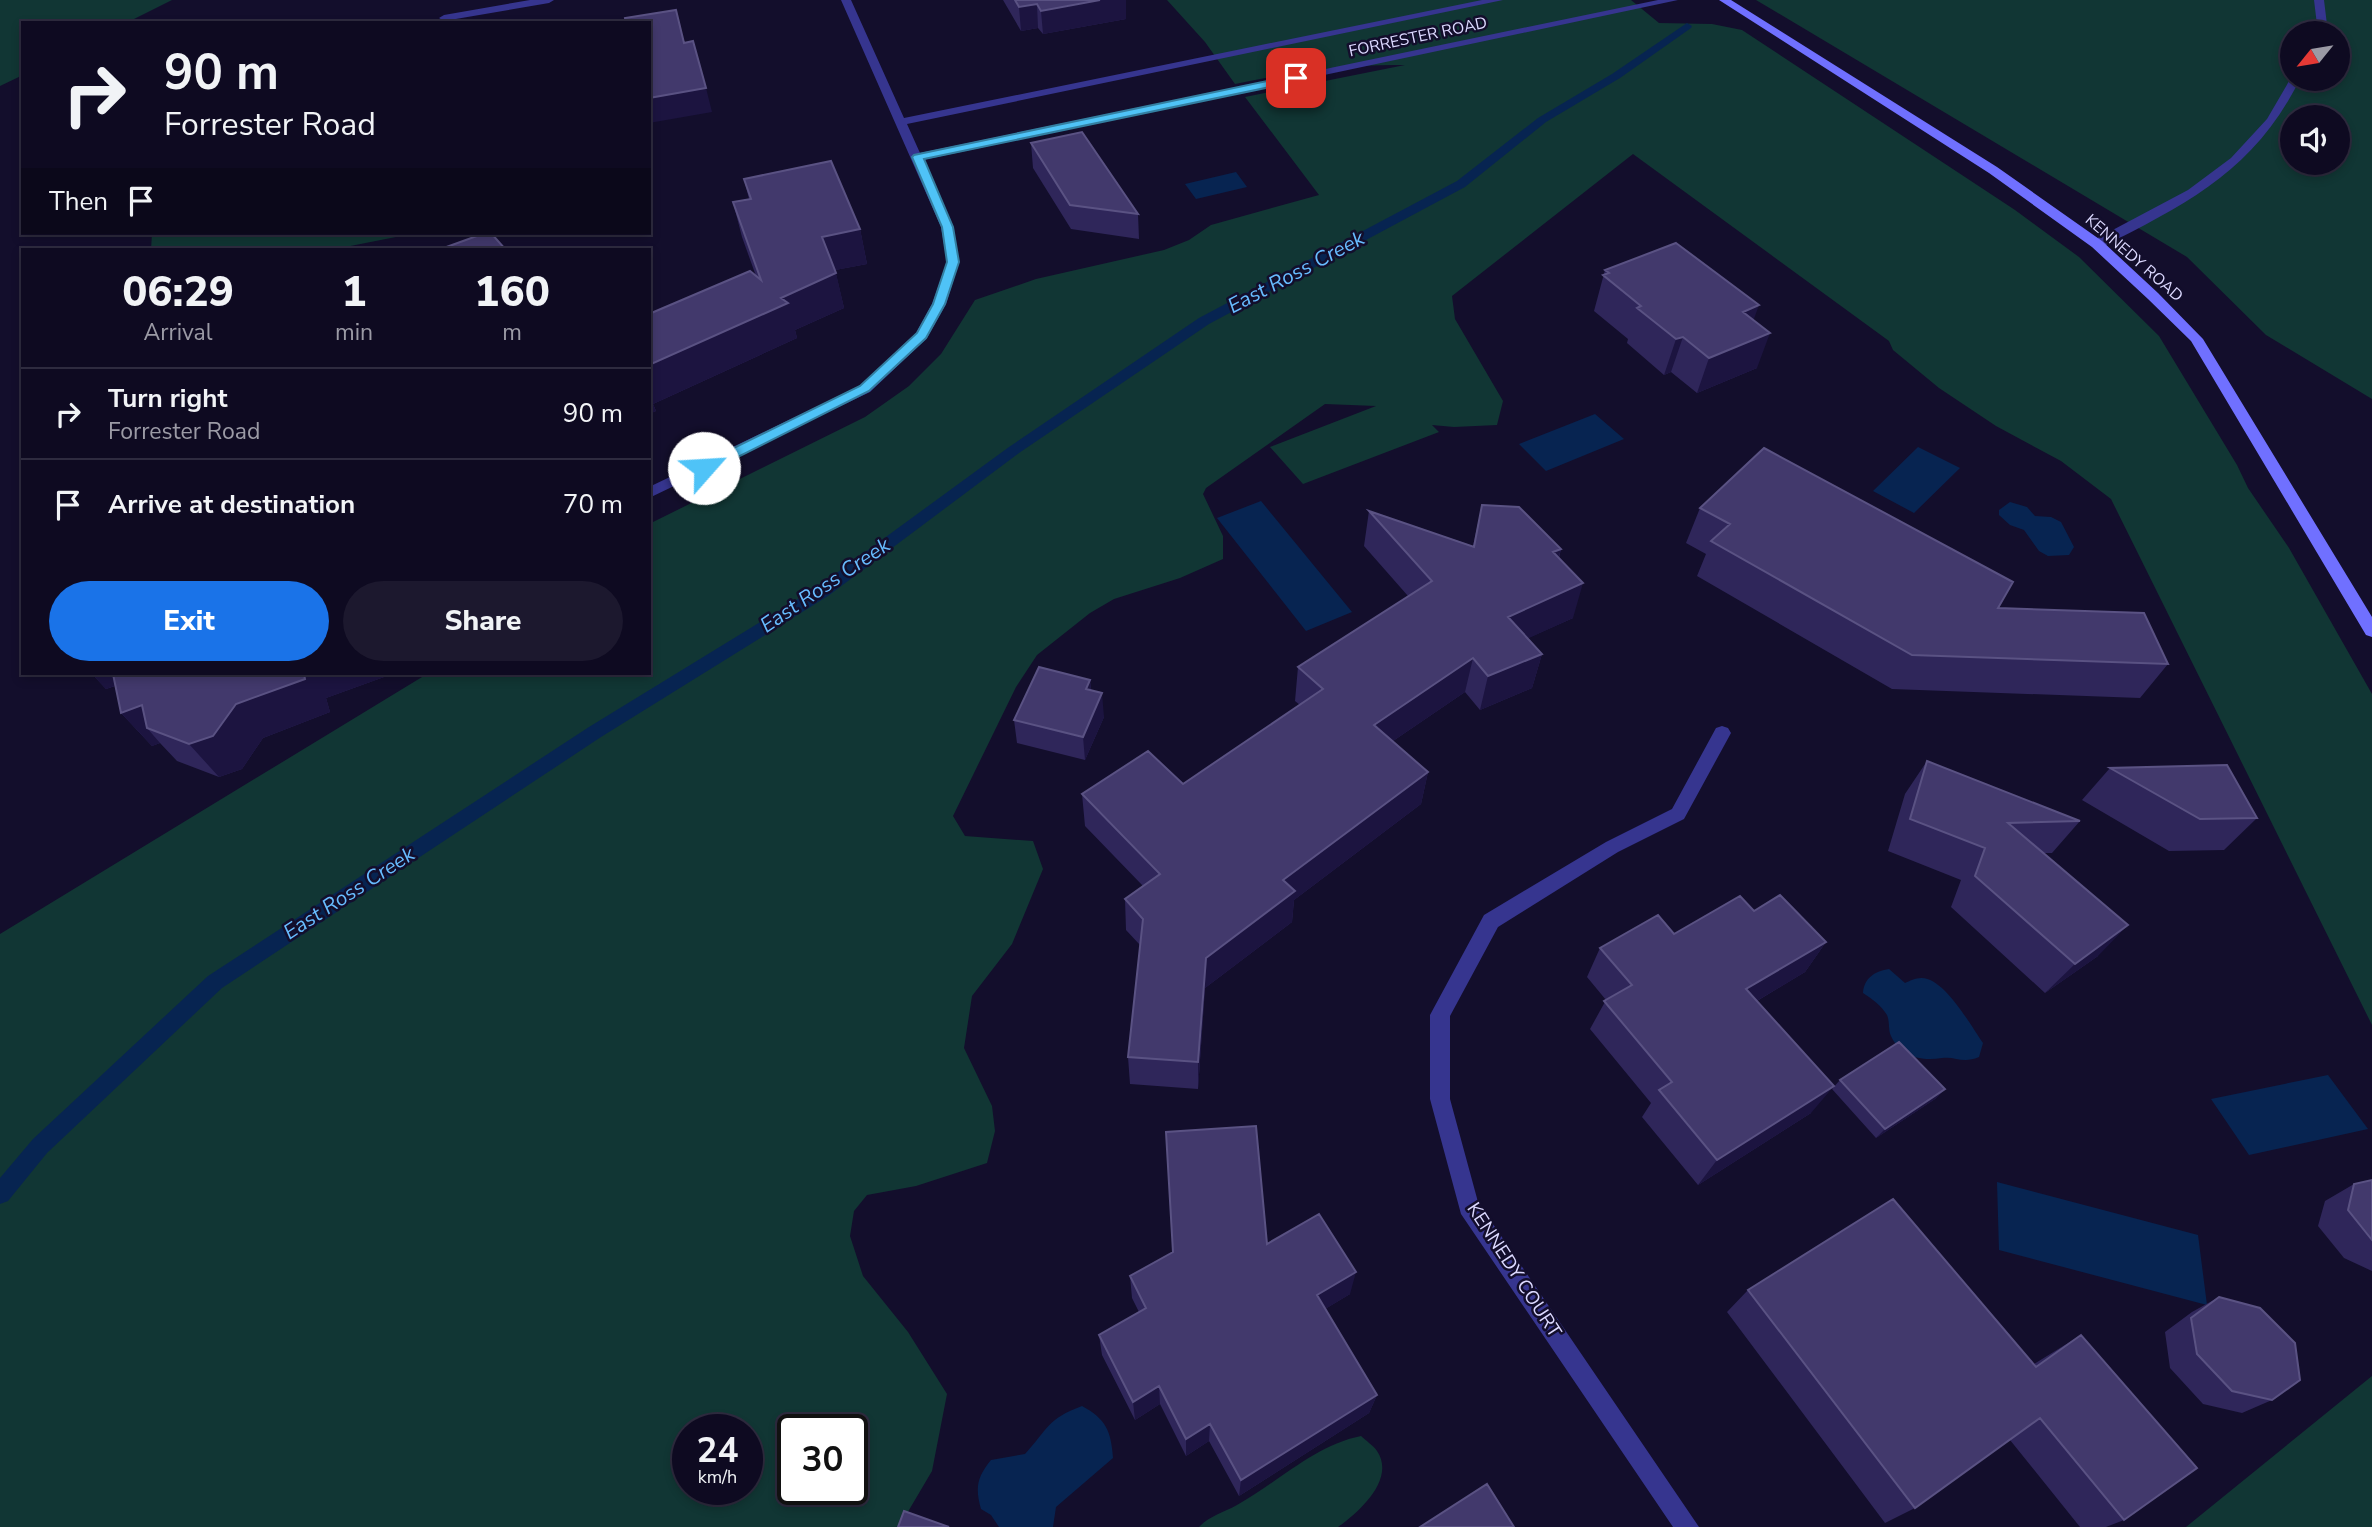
<!DOCTYPE html>
<html lang="en">
<head>
<meta charset="utf-8">
<style>
  body { margin:0; font-family:"Nunito Sans",sans-serif; background:#1c182e; color:#f1f3f6; height:100vh; display:flex; flex-direction:column; font-size:26px; white-space:nowrap }
  * { box-sizing:border-box; margin:0 }
  p { font-size:23px; color:#9b9aa5 }
  .icon { flex:none; width:38px; height:38px; fill:none; stroke:currentColor; stroke-width:2; stroke-linecap:round; stroke-linejoin:round }
  .map { position:relative; flex:1; overflow:hidden }
  .drawer { position:absolute; left:21px; top:248px; width:630px; height:427px; display:flex; flex-direction:column; background:#0e0a21; border-radius:0px; box-shadow:0 4px 10px #0003,0 0 0 2px #2e2b3f }
  .drawer>* { flex:none }
  .banner { position:absolute; left:21px; top:21px; width:630px; height:214px; border-radius:0px; box-shadow:0 4px 10px #0003,0 0 0 2px #2e2b3f; background:#0e0a21; color:#f1f3f6; overflow:hidden }
  .needle { width:46px; rotate:240deg }
  .tools { position:absolute; left:2280px; top:21px; display:grid; gap:14px }
  .tools a { display:grid; place-items:center; width:70px; height:70px; border-radius:50%; background:#0e0a21; box-shadow:0 4px 10px #0003,0 0 0 2px #2e2b3f; font-size:35px }
  .speed { position:absolute; left:672px; top:1414px; display:flex; gap:14px; font-size:35px; font-weight:700; text-align:center }
  .speed>* { display:grid; place-content:center; width:91px; height:91px; border-radius:50%; background:#0e0a21; box-shadow:0 4px 10px #0003,0 0 0 2px #2e2b3f; line-height:1 }
  .speed small { font-size:18px; font-weight:400 }
  .speed .limit { border:4px solid #111; border-radius:10px; background:#fff; color:#111 }
  .pin { position:absolute; display:grid; place-items:center; width:60px; height:60px; color:#fff; margin:-30px; border-radius:14px; box-shadow:0 4px 10px #0006 }
  .me { position:absolute; width:77px; margin:-38px; rotate:64deg; stroke-linejoin:round; filter:drop-shadow(0 0 5px #0008) }
  .turn { display:flex; align-items:center; gap:24px; height:147px; padding:0 28px; font-size:32px }
  .turn .icon { width:91px; height:91px; stroke-width:2.5 }
  .turn b { display:block; font-size:49px; line-height:60px }
  .then { display:flex; align-items:center; height:66px; padding:0 28px; background:#0003; gap:14px; font-size:26px }
  .eta { display:flex; justify-content:space-evenly; align-items:center; height:119px; text-align:center }
  .eta b { font-size:42px; font-weight:800; line-height:49px }
  .cta { display:flex; gap:14px; margin-top:auto; padding:14px 28px }
  .cta a { flex:1; height:80px; border-radius:42px; background:#1a73e8; color:#fff; font-size:28px; font-weight:800; line-height:80px; text-align:center }
  .cta a+a { background:#1c182e; color:#f1f3f6 }
  ul { padding:0; list-style:none }
  li { display:flex; align-items:center; gap:21px; height:91px; padding:0 28px; border-top:2px solid #2e2b3f }
  li div { flex:1 }
  li b { display:block; font-size:26px }
  li em { font-style:normal }
  .map>svg:first-child { display:block }
  .green { fill:#113634; fill-rule:evenodd }
  .water { fill:#072451 }
  .lines { fill:none; stroke-linecap:round; stroke-linejoin:round }
  .stream { fill:#072451; fill-rule:evenodd }
  .street { fill:#36358f; fill-rule:evenodd }
  .secondary { fill:#7070ff; fill-rule:evenodd }
  .wall { fill:#2f265a }
  .shaded-wall { fill:#1c1440 }
  .building { fill:#42396c; stroke:#5a5283; stroke-width:2 }
  .route { fill:#4fc3f7; stroke:#337fa1; stroke-width:2 }
  .labels { text-anchor:middle; dominant-baseline:central; stroke-width:5; stroke-linejoin:round; paint-order:stroke }
  .far-street-label { font-size:16px; fill:#dcd9ff; stroke:#130e2c }
  .street-label { font-size:19px; fill:#dcd9ff; stroke:#130e2c }
  .water-label { font-size:21px; font-style:italic; fill:#67bcff; stroke:#130e2c }
</style>
</head>
<body>
<div class="map">
<svg width="2372" height="1527" viewBox="0 0 2372 1527">
  <rect width="100%" height="100%" fill="#130e2c"/>
  <path class="green" d="M 0,0 L 172,0 L 126,23 L 23,23 L 23,75 L 0,86 Z
    M 1167,0 L 1631,0 L 1659,23 L 1712,24 L 1742,30 L 2015,210 L 2079,257 L 2159,336 L 2237,465 L 2248,488 L 2289,548 L 2372,694 L 2372,1025 L 2111,499 L 2061,461 L 1996,426 L 1939,388 L 1893,350 L 1889,341 L 1633,154 L 1452,296 L 1455,319 L 1503,401 L 1497,425 L 1454,427 L 1432,425 L 1439,432 L 1303,484 L 1270,447 L 1376,406 L 1325,404 L 1206,488 L 1203,494 L 1223,536 L 1223,559 L 1180,578 L 1114,599 L 1090,613 L 1037,655 L 1016,687 L 953,816 L 965,836 L 1033,841 L 1043,869 L 1012,944 L 972,996 L 964,1048 L 992,1106 L 995,1131 L 987,1163 L 916,1186 L 867,1195 L 854,1211 L 850,1236 L 863,1276 L 908,1332 L 947,1394 L 932,1471 L 899,1527 L 0,1527 L 0,934 L 427,674 L 649,674 L 649,524 L 865,417 L 909,386 L 941,354 L 975,300 L 1036,279 L 1164,250 L 1189,240 L 1211,225 L 1319,195 L 1245,97 L 1405,65 C 1347,64 1293,72 1235,84 L 1205,42 ZM 688,1430 L 747,1430 L 747,1489 L 688,1489 ZM 793,1430 L 852,1430 L 852,1489 L 793,1489 Z
    M 1756,0 L 2372,0 L 2372,399 L 2266,335 L 2187,257 ZM 2292,33 L 2338,33 L 2338,79 L 2292,79 ZM 2292,117 L 2338,117 L 2338,163 L 2292,163 Z
    M 152,233 L 405,233 L 406,235 L 330,250 L 151,250 Z
    M 2372,1376 L 2372,1527 L 2186,1527 Z
    M 1361,1436 C 1366,1441 1373,1445 1377,1451 C 1396,1479 1359,1512 1338,1527 L 1199,1527 C 1209,1516 1223,1513 1237,1505 C 1277,1483 1315,1445 1361,1436 Z"/>
  <path class="water" d="M 1236,172 L 1247,187 L 1196,199 L 1185,184 Z
    M 1595,414 L 1624,439 L 1546,471 L 1519,444 Z
    M 1918,447 L 1960,468 L 1914,513 L 1873,491 Z
    M 1261,501 L 1352,612 L 1306,631 L 1217,518 Z
    M 2010,502 L 2027,507 L 2035,516 L 2051,517 L 2061,522 L 2074,547 L 2069,555 L 2048,556 L 2039,551 L 2024,530 L 2010,525 L 1999,515 L 1999,510 Z
    M 1889,969 L 1905,983 C 1909,981 1916,978 1921,978 C 1944,977 1971,1026 1983,1043 L 1979,1057 C 1962,1064 1956,1056 1942,1058 C 1922,1061 1901,1058 1891,1036 C 1888,1030 1890,1022 1887,1015 C 1881,1005 1872,999 1863,993 C 1864,978 1875,971 1889,969 Z
    M 2328,1075 L 2368,1129 L 2249,1155 L 2211,1099 Z
    M 1997,1182 L 2198,1235 L 2207,1305 L 1999,1250 Z
    M 1082,1406 C 1106,1419 1111,1431 1113,1458 L 1056,1507 L 1053,1527 L 999,1527 L 991,1515 L 981,1509 C 975,1488 977,1477 991,1460 L 1025,1454 C 1048,1429 1047,1419 1082,1406 Z"/>
  <g class="lines">
    <path class="stream" d="M 1687,23 L 1692,26 L 1691,28 L 1620,78 L 1546,122 L 1465,187 L 1209,324 L 1019,453 L 828,596 L 601,737 L 222,988 L 47,1153 L 8,1201 L 0,1204 L 0,1178 L 33,1139 L 208,976 L 589,727 L 816,588 L 1009,447 L 1199,318 L 1457,181 L 1538,118 L 1612,74 Z"/>
    <path class="street" d="M 530,0 L 554,0 L 549,3 L 444,21 L 439,18 L 444,15 Z
      M 841,0 L 851,0 L 904,118 L 1482,0 L 1503,0 L 907,124 L 920,153 L 1658,0 L 1678,0 L 923,160 L 953,227 L 959,262 L 946,304 L 927,338 L 870,392 L 649,498 L 649,487 L 860,386 L 916,333 L 932,304 L 947,262 L 941,227 Z
      M 2314,0 L 2324,0 L 2328,33 L 2318,33 Z
      M 2292,76 L 2292,79 L 2300,79 C 2255,170 2189,203 2102,247 L 2092,247 L 2092,241 L 2188,190 L 2231,158 L 2267,119 Z
      M 1722,726 L 1728,728 L 1731,733 L 1684,819 L 1618,852 L 1498,927 L 1450,1016 L 1450,1099 L 1478,1202 L 1699,1527 L 1673,1527 L 1461,1214 L 1430,1099 L 1430,1015 L 1484,915 L 1606,842 L 1672,809 L 1716,728 Z"/>
    <path class="secondary" d="M 1719,0 L 1731,0 L 1997,167 L 2102,241 L 2158,293 L 2203,339 L 2372,617 L 2372,637 L 2366,635 L 2191,341 L 2148,299 L 2092,247 L 1989,173 Z"/>
  </g>
  <path class="wall" d="M 1003,0 L 1126,0 L 1126,19 L 1043,34 L 1038,28 L 1021,31 Z
    M 1031,143 L 1138,214 L 1139,239 L 1071,229 L 1033,168 Z
    M 744,179 L 860,229 L 867,264 L 835,270 L 844,308 L 795,330 L 797,338 L 653,404 L 656,411 L 649,414 L 649,314 L 756,276 L 742,237 L 733,202 L 749,199 Z
    M 1605,270 L 1754,320 L 1757,368 L 1697,393 L 1671,372 L 1664,375 L 1627,343 L 1628,339 L 1594,311 Z
    M 1482,505 L 1561,549 L 1559,558 L 1573,618 L 1528,638 L 1542,654 L 1532,688 L 1480,710 L 1465,692 L 1393,741 L 1428,772 L 1421,804 L 1294,900 L 1292,922 L 1205,988 L 1198,1089 L 1130,1084 L 1128,1057 L 1140,945 L 1126,930 L 1125,899 L 1143,886 L 1085,826 L 1082,794 L 1183,784 L 1300,705 L 1295,701 L 1298,667 L 1408,596 L 1364,546 L 1369,511 L 1473,546 Z
    M 1700,508 L 2168,664 L 2140,698 L 1892,689 L 1697,576 L 1706,554 L 1686,543 Z
    M 92,674 L 383,674 L 384,677 L 326,698 L 330,712 L 263,738 L 242,769 L 219,777 L 177,761 L 160,743 L 152,746 L 121,713 L 115,686 L 106,689 Z
    M 1090,680 L 1091,690 L 1104,717 L 1085,760 L 1017,743 L 1014,720 Z
    M 1927,761 L 2080,821 L 2052,853 L 2043,853 L 2098,956 L 2045,993 L 1951,907 L 1961,880 L 1888,851 L 1905,794 Z
    M 2110,768 L 2257,818 L 2224,850 L 2169,851 L 2082,800 Z
    M 1754,911 L 1826,942 L 1805,972 L 1757,1001 L 1811,1113 L 1698,1185 L 1642,1117 L 1651,1103 L 1590,1029 L 1606,1000 L 1587,977 L 1600,948 L 1674,934 Z
    M 1840,1080 L 1945,1089 L 1935,1099 L 1876,1138 L 1832,1089 Z
    M 1166,1132 L 1267,1244 L 1350,1294 L 1325,1309 L 1377,1395 L 1369,1413 L 1239,1496 L 1209,1441 L 1186,1456 L 1160,1404 L 1135,1420 L 1102,1355 L 1099,1335 L 1139,1312 L 1132,1298 L 1130,1276 L 1173,1253 Z
    M 2372,1180 L 2372,1271 L 2344,1258 L 2318,1226 L 2325,1201 L 2354,1184 Z
    M 1748,1290 L 2034,1364 L 2081,1335 L 2124,1520 L 2106,1527 L 2080,1527 L 2010,1440 L 1915,1508 L 1885,1523 L 1727,1312 Z
    M 2219,1297 L 2272,1400 L 2242,1413 L 2203,1404 L 2170,1368 L 2165,1332 L 2192,1312 Z"/>
  <path class="shaded-wall" d="M 1100,0 L 1126,0 L 1126,19 L 1043,34 L 1041,11 Z
    M 1037,4 L 1038,28 L 1021,31 L 1019,7 Z
    M 706,88 L 712,112 L 649,123 L 649,98 Z
    M 860,229 L 867,264 L 830,271 L 822,237 Z
    M 836,273 L 844,308 L 795,330 L 797,338 L 653,404 L 656,411 L 649,414 L 649,365 L 781,298 Z
    M 1759,305 L 1746,341 L 1743,312 Z
    M 1770,333 L 1757,368 L 1697,393 L 1709,358 Z
    M 1683,337 L 1671,372 L 1664,375 L 1676,339 Z
    M 1561,549 L 1551,584 L 1553,552 Z
    M 1583,583 L 1573,618 L 1500,651 L 1508,617 Z
    M 1542,654 L 1532,688 L 1480,710 L 1488,676 Z
    M 1473,658 L 1465,692 L 1368,758 L 1374,725 Z
    M 92,674 L 133,674 L 137,678 L 106,689 Z
    M 304,674 L 383,674 L 384,677 L 326,698 L 330,712 L 263,738 L 242,769 L 219,777 L 189,744 L 236,704 Z
    M 1090,680 L 1092,703 L 1086,689 Z
    M 1102,693 L 1104,717 L 1085,760 L 1083,737 Z
    M 142,705 L 147,728 L 160,743 L 152,746 L 121,713 Z
    M 1428,772 L 1421,804 L 1294,900 L 1292,922 L 1205,988 L 1198,1089 L 1198,1062 L 1206,958 L 1283,880 Z
    M 2128,925 L 2098,956 L 2045,993 L 2075,964 Z
    M 1826,942 L 1805,972 L 1728,1018 L 1746,989 Z
    M 1834,1086 L 1811,1113 L 1698,1185 L 1717,1160 Z
    M 1945,1089 L 1935,1099 L 1876,1138 L 1885,1129 Z
    M 1356,1272 L 1350,1294 L 1312,1317 L 1317,1295 Z
    M 1159,1386 L 1160,1404 L 1135,1420 L 1133,1402 Z
    M 1377,1395 L 1369,1413 L 1239,1496 L 1241,1480 Z
    M 1210,1424 L 1209,1441 L 1186,1456 L 1186,1439 Z"/>
  <path class="building" d="M 1015,0 L 1100,0 L 1041,11 L 1037,4 L 1019,7 Z
    M 676,10 L 684,43 L 693,41 L 706,88 L 649,98 L 649,23 L 626,23 L 625,18 Z
    M 1082,132 L 1138,214 L 1070,205 L 1031,143 Z
    M 831,161 L 860,229 L 822,237 L 836,273 L 781,298 L 788,303 L 649,365 L 649,314 L 750,271 L 761,280 L 733,202 L 751,199 L 744,179 Z
    M 485,233 L 491,233 L 506,250 L 442,250 L 441,249 Z
    M 1676,243 L 1759,305 L 1743,312 L 1770,333 L 1709,358 L 1683,337 L 1676,339 L 1637,308 L 1641,306 L 1603,275 L 1609,273 L 1605,270 Z
    M 1764,448 L 2013,582 L 1998,608 L 2144,613 L 2168,664 L 1912,655 L 1711,541 L 1730,524 L 1700,508 Z
    M 1482,505 L 1519,507 L 1561,549 L 1553,552 L 1583,583 L 1508,617 L 1542,654 L 1488,676 L 1473,658 L 1374,725 L 1428,772 L 1283,880 L 1295,891 L 1206,958 L 1198,1062 L 1128,1057 L 1143,919 L 1125,899 L 1160,874 L 1082,794 L 1148,751 L 1183,784 L 1323,689 L 1298,667 L 1432,581 L 1369,511 L 1474,547 Z
    M 1039,667 L 1090,680 L 1086,689 L 1102,693 L 1083,737 L 1014,720 Z
    M 113,674 L 304,674 L 305,679 L 236,704 L 213,736 L 189,744 L 147,728 L 142,705 L 121,713 Z
    M 1927,761 L 2080,821 L 2008,823 L 2128,925 L 2075,964 L 1975,876 L 1985,848 L 1910,819 Z
    M 2227,765 L 2257,818 L 2200,819 L 2110,768 Z
    M 1780,895 L 1826,942 L 1746,989 L 1834,1086 L 1717,1160 L 1659,1090 L 1672,1082 L 1604,1001 L 1632,985 L 1600,948 L 1658,915 L 1674,934 L 1740,896 L 1754,911 Z
    M 1899,1042 L 1945,1089 L 1885,1129 L 1840,1080 Z
    M 1256,1126 L 1267,1244 L 1319,1214 L 1356,1272 L 1317,1295 L 1377,1395 L 1241,1480 L 1210,1424 L 1186,1439 L 1159,1386 L 1133,1402 L 1099,1335 L 1146,1308 L 1130,1276 L 1173,1252 L 1166,1132 Z
    M 2372,1180 L 2372,1240 L 2348,1210 L 2354,1184 Z
    M 1893,1199 L 2036,1367 L 2081,1335 L 2197,1468 L 2124,1520 L 2040,1418 L 1915,1508 L 1748,1290 Z
    M 2219,1297 L 2260,1308 L 2295,1343 L 2300,1380 L 2272,1400 L 2232,1391 L 2197,1354 L 2191,1318 Z
    M 1487,1484 L 1514,1527 L 1420,1527 Z
    M 904,1511 L 949,1527 L 898,1527 Z"/>
  <path class="route" d="M 1296,75 L 1299,76 L 1299,81 L 924,159 L 953,227 L 959,262 L 945,304 L 926,338 L 869,391 L 708,472 L 699,472 L 699,465 L 860,386 L 917,333 L 933,304 L 947,262 L 942,227 L 912,157 L 914,155 Z"/>
  <g class="labels">
    <g class="far-street-label">
      <text transform="translate(1418 37) rotate(-12)">FORRESTER ROAD</text>
      <text transform="translate(2134 258) rotate(41)">KENNEDY ROAD</text>
    </g>
    <g class="street-label">
      <text transform="translate(1514 1270) rotate(57)">KENNEDY COURT</text>
    </g>
    <g class="water-label">
      <text transform="translate(1296 272) rotate(-28)">East Ross Creek</text>
      <text transform="translate(825 585) rotate(-34)">East Ross Creek</text>
      <text transform="translate(349 893) rotate(-33)">East Ross Creek</text>
    </g>
  </g>
</svg>
<div class="tools">
<a><svg class="needle" viewBox="-14 -14 28 28"><path d="M0-13l5 13h-10z" fill="#e53935"/><path d="M0 13l5-13h-10z" fill="#9b9aa5"/></svg></a>
<a><svg class="icon" aria-label="sound" viewBox="0 0 24 24"><path d="M4 9h4l5-4v14l-5-4H4zM17 9q2 3 0 6"/></svg></a>
</div>
<div class="speed"><div>24<small>km/h</small></div><div class="limit">30</div></div>
<div class="pin" style="left:1296px;top:78px;background:#d93025"><svg class="icon" aria-label="arrive" viewBox="0 0 24 24"><path d="M6 21V4h12l-3 4 3 4H6"/></svg></div>
<svg class="me" style="left:704px;top:468px" viewBox="-20 -20 40 40"><circle r="19" fill="#fff"/><path d="M0-13L10 11 0 6-10 11z" fill="#4fc3f7"/></svg>
<div class="banner">
<div class="turn"><svg class="icon" aria-label="right" viewBox="0 0 24 24"><path d="M7 20v-9h11M14 6l5 5-5 5"/></svg><div><b>90 m</b>Forrester Road</div></div>
<div class="then">Then<svg class="icon" aria-label="arrive" viewBox="0 0 24 24"><path d="M6 21V4h12l-3 4 3 4H6"/></svg></div>
</div>
<section class="drawer">
<div class="eta">
<div><b>06:29</b><p>Arrival</p></div>
<div><b>1</b><p>min</p></div>
<div><b>160</b><p>m</p></div>
</div>
<ul>
<li><svg class="icon" aria-label="right" viewBox="0 0 24 24"><path d="M7 20v-9h11M14 6l5 5-5 5"/></svg><div><b>Turn right</b><p>Forrester Road</p></div><em>90 m</em></li>
<li><svg class="icon" aria-label="arrive" viewBox="0 0 24 24"><path d="M6 21V4h12l-3 4 3 4H6"/></svg><div><b>Arrive at destination</b></div><em>70 m</em></li>
</ul>
<div class="cta"><a>Exit</a><a>Share</a></div>
</section>
</div>
</body>
</html>
